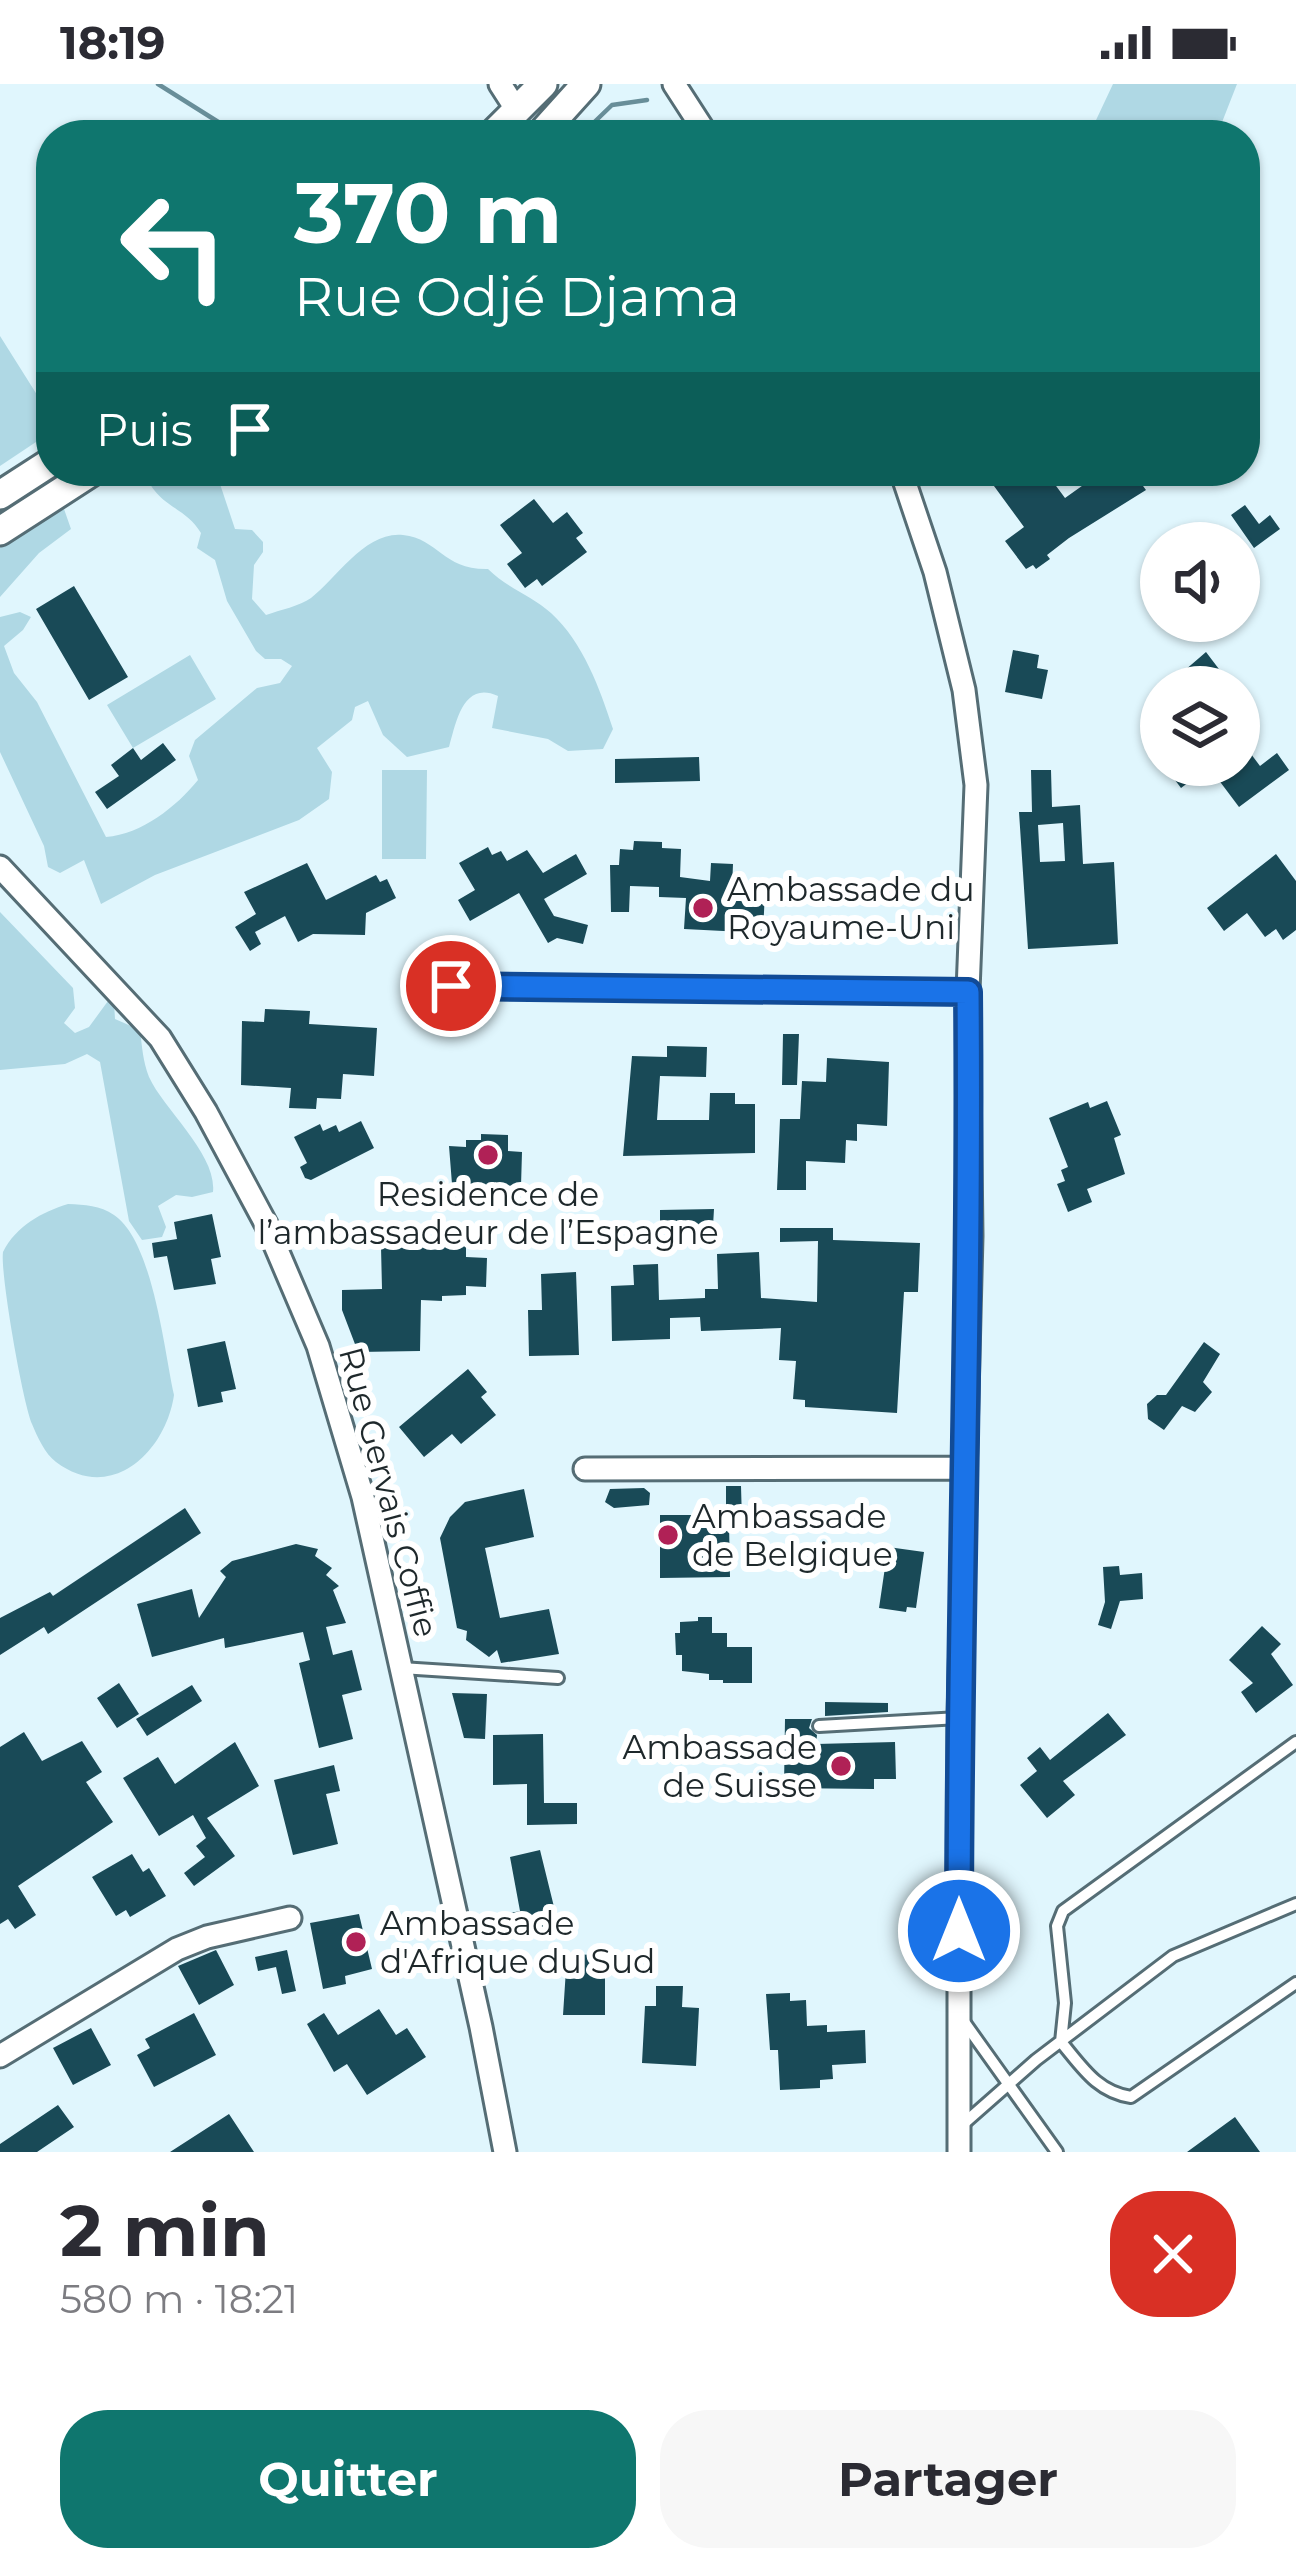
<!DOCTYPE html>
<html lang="fr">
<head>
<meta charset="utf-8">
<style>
  body { margin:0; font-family:Montserrat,sans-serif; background:#f7f7f7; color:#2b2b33; height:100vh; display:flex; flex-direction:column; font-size:45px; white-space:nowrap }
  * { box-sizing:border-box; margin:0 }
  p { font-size:39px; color:#7c7c81 }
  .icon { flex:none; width:66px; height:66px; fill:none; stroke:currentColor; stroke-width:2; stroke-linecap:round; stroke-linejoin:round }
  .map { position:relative; height:2068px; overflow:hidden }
  .side { display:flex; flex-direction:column; background:#fff; flex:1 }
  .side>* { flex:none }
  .hud { position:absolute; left:36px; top:36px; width:1224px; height:366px; border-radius:48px; box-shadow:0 3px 9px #0004; background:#0f766e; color:#fff; overflow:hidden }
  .controls { position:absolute; left:1140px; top:438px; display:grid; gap:24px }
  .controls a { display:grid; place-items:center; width:120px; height:120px; border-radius:50%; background:#fff; box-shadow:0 3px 9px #0004; font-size:60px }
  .pin { position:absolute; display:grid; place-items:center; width:102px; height:102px; color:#fff; margin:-51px; border:6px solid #fff; border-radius:50%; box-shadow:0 3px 12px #0007 }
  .me { position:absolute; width:132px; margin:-66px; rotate:0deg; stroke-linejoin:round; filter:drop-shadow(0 0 9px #0008) }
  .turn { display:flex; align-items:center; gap:42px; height:252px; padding:0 60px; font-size:54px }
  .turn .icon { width:156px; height:156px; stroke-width:2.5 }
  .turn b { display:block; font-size:84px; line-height:102px }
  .then { display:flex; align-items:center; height:114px; padding:0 60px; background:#0003; gap:24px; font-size:45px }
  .round { display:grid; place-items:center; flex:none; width:126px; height:126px; border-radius:48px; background:#f7f7f7 }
  .summary { display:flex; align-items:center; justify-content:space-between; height:204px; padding:0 60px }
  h1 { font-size:72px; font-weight:700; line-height:90px }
  .button { display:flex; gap:24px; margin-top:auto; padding:24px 60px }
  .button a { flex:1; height:138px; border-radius:48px; background:#0f766e; color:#fff; font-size:48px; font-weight:700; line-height:138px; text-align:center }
  .button a+a { background:#f7f7f7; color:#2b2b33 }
  .status { display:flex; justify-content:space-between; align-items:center; height:84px; padding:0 60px; background:#fff; direction:ltr }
  .status svg { height:33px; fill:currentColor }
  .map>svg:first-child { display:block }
  .green { fill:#afd8e4 }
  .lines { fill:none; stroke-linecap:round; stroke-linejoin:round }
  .stream { stroke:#688e99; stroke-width:4.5 }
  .building { fill:#194a57; fill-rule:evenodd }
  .lane-casing { stroke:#556d75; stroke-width:16 }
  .street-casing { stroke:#556d75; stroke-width:27 }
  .secondary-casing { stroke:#556d75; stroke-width:33 }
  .lane { stroke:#fff; stroke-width:10 }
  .street { stroke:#fff; stroke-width:21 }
  .secondary { stroke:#fff; stroke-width:27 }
  .route-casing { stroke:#114b97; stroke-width:30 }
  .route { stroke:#1a73e8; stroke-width:21 }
  .poi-dot { fill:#b02156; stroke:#fff; stroke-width:4.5 }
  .labels { text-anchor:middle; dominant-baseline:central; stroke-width:12; stroke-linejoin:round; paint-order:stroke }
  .poi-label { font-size:33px; fill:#1e282b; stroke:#fff; text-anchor:start }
  .street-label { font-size:33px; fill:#1e282b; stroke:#fff }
</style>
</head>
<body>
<div class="status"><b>18:19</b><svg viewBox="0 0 49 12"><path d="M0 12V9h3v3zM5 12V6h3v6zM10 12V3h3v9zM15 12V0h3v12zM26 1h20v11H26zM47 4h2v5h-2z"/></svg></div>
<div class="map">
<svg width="1296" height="2068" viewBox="0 0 1296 2068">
  <rect width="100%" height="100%" fill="#e0f6fd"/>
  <path class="green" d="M 1113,0 L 1237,0 L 1217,51 L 1089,51 Z
    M 0,252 L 51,333 L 51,348 L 0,382 Z
    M 144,387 L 207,387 L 220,400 L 235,445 L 252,446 L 263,458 L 263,468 L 254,481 L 252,515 L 266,531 C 280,526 300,522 311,514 C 337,494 365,447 403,451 C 439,455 443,486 488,485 C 507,504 532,512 551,529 C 583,558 600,605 613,645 L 603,665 L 568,667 L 548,655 L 492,644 L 498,612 C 463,596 456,639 449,663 L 407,673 L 383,651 L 368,617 L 355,623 L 352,636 L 317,664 L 332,688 L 329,715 L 299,736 L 155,791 L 101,820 L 84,776 L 60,789 L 48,783 L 44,762 L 0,668 L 0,533 L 20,528 L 31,533 L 23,546 L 4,562 L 14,589 L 37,618 L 106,753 C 142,750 176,723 198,696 L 189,672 L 195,656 L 257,604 L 280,599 L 292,582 L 281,575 L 265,575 L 256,567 L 227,517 L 215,476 L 197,464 L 201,449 C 184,421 157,424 144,387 Z
    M 64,425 L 71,445 L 39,469 L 0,513 L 0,463 Z
    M 190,571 L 216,615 L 133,664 L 107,621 Z
    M 382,686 L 427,686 L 426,775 L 382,775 Z
    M 0,828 L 73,904 L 75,924 L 64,939 L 75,949 L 89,943 L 108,917 L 114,919 L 115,935 L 140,946 C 142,962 143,978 149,993 C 164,1026 217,1070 213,1108 L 192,1113 L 176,1111 L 158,1122 L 166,1143 L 162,1153 L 142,1156 L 129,1137 L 100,978 L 87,970 L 65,980 L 0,986 Z
    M 68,1120 C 85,1121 100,1121 114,1131 C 153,1157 164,1266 174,1311 C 166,1367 112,1420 56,1378 C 45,1370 37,1352 32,1340 C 22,1315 0,1188 3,1168 C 16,1142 42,1128 68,1120 Z"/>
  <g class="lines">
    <path class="stream" d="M 158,0 L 239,51
      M 581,51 L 612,21 L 647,16"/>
  </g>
  <path class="building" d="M 277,36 L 334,38 L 335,51 L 277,51 Z
    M 983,387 L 1045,387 L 1065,414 L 1103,387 L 1132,387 L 1146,406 L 1069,454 L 1047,471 L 1050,475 L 1036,485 L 1033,481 L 1026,485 L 1005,457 L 1024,443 Z
    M 534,415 L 553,439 L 567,428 L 583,449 L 576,454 L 587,468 L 542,502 L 537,495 L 525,504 L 507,480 L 522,469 L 500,441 Z
    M 1245,421 L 1259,440 L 1270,431 L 1280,445 L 1254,464 L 1231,431 Z
    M 74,502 L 128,593 L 89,616 L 36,525 Z
    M 1013,566 L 1039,571 L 1037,584 L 1048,586 L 1042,615 L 1005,608 Z
    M 1206,568 L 1228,597 L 1220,603 L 1184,603 L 1177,593 Z
    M 1239,654 L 1260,682 L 1277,669 L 1289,686 L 1239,723 L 1209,683 L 1181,704 L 1169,688 L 1178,681 L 1239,681 Z
    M 163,659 L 176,676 L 107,725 L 95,708 L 119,692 L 111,681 L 133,664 L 141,676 Z
    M 699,673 L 700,697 L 615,699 L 615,675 Z
    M 1031,686 L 1051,686 L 1052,723 L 1080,721 L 1083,780 L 1114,778 L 1118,860 L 1028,865 L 1019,728 L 1032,728 ZM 1063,739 L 1065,777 L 1040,778 L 1038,741 Z
    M 634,757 L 662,758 L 662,764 L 681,765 L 680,793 L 710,797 L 711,779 L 733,780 L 732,805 L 765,807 L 763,849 L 684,845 L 686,814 L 659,813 L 659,803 L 630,802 L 629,828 L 611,828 L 610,781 L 619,781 L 620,765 L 633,766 Z
    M 488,763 L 492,771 L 501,767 L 507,777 L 527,766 L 543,789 L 576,770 L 587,790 L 544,815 L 554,832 L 588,841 L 583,860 L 557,854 L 548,859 L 519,809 L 470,837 L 458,816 L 475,806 L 459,779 Z
    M 1276,770 L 1296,797 L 1296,846 L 1283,856 L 1276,845 L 1265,853 L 1247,829 L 1224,847 L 1207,824 Z
    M 307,779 L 326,816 L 376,791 L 380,798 L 387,795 L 396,814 L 366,829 L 365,851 L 313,850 L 298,858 L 285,832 L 255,848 L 261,860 L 250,867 L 235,843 L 256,830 L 244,808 Z
    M 265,925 L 310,927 L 309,940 L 377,944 L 374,992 L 343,990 L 341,1015 L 317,1014 L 316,1025 L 289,1024 L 291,1004 L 241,1001 L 242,937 L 264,938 Z
    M 783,950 L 799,950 L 797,1001 L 782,1001 Z
    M 667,962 L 707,963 L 706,993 L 660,992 L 657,1036 L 709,1036 L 710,1009 L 735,1009 L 735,1020 L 755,1020 L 755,1069 L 623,1072 L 632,972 L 667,973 Z
    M 827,974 L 889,978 L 887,1042 L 857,1040 L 857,1057 L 846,1056 L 845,1079 L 806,1077 L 806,1106 L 777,1106 L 780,1035 L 800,1035 L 802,997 L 826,998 Z
    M 1107,1017 L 1121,1051 L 1114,1054 L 1125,1090 L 1087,1105 L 1092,1118 L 1068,1128 L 1057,1100 L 1065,1097 L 1061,1086 L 1068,1083 L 1049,1034 L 1088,1018 L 1090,1024 Z
    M 361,1037 L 374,1064 L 311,1096 L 305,1094 L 300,1083 L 307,1079 L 294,1053 L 320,1040 L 323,1047 L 336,1041 L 339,1048 Z
    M 481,1050 L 508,1051 L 508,1067 L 522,1068 L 521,1102 L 481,1101 L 481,1112 L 461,1112 L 462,1101 L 452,1100 L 449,1062 L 466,1063 L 466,1056 L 481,1056 Z
    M 714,1125 L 713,1142 L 660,1143 L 660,1126 Z
    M 212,1130 L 221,1173 L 211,1175 L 216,1200 L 174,1206 L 167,1172 L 154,1174 L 152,1159 L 177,1155 L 174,1138 Z
    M 780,1144 L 833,1144 L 833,1156 L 920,1159 L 918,1208 L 904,1208 L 897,1329 L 805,1323 L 805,1316 L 793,1315 L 796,1277 L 779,1276 L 781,1244 L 701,1247 L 700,1233 L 670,1234 L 670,1255 L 612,1257 L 611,1202 L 634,1201 L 633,1181 L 658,1180 L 659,1216 L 705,1214 L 705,1205 L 718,1205 L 717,1170 L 759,1168 L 761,1214 L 817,1218 L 818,1157 L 780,1158 Z
    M 415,1152 L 416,1163 L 466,1158 L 466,1173 L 487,1174 L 486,1203 L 466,1202 L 466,1211 L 442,1212 L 442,1217 L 421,1216 L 420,1267 L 358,1268 L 342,1226 L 342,1206 L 382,1205 L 381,1163 L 387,1162 L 387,1153 Z
    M 576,1188 L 579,1271 L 529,1272 L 528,1226 L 542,1226 L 541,1190 Z
    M 225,1257 L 236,1305 L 221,1308 L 223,1318 L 198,1323 L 187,1265 Z
    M 1204,1258 L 1220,1270 L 1203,1298 L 1212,1308 L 1195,1328 L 1182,1322 L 1164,1346 L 1148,1335 L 1147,1320 L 1157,1311 L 1166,1311 Z
    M 468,1285 L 487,1308 L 481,1313 L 496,1331 L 461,1360 L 452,1350 L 424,1373 L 399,1343 Z
    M 726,1402 L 741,1402 L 742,1437 L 729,1437 L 730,1493 L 660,1494 L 660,1431 L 726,1431 Z
    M 644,1404 L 650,1409 L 649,1421 L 614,1424 L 605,1418 L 610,1405 Z
    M 524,1405 L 534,1453 L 485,1464 L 500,1534 L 549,1525 L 559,1570 L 501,1579 L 497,1566 L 489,1573 L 466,1556 L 467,1547 L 457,1544 L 440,1454 L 450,1433 L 465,1418 Z
    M 185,1424 L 201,1449 L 48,1550 L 44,1543 L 0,1571 L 0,1534 L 50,1508 L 53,1512 Z
    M 296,1460 L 318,1465 L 315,1472 L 332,1484 L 326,1491 L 339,1502 L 333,1506 L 346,1539 L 326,1543 L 333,1571 L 352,1566 L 362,1606 L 342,1611 L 353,1655 L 319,1664 L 299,1579 L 310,1576 L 303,1548 L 225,1564 L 224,1554 L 152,1573 L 137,1520 L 192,1505 L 199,1534 L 226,1493 L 220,1487 L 232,1477 Z
    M 888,1463 L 924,1468 L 916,1524 L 907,1523 L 906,1528 L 879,1524 Z
    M 1119,1482 L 1120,1491 L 1142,1489 L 1143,1515 L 1120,1517 L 1111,1545 L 1098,1541 L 1105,1518 L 1103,1483 Z
    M 698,1533 L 712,1533 L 712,1549 L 727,1549 L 727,1563 L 752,1563 L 752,1599 L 723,1599 L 723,1596 L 709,1596 L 709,1590 L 682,1587 L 682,1571 L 676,1571 L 675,1549 L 680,1549 L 680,1538 L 698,1537 Z
    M 1262,1542 L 1281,1560 L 1271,1570 L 1293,1601 L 1256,1629 L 1241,1608 L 1253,1599 L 1229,1576 Z
    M 119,1599 L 139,1630 L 117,1644 L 97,1614 Z
    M 192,1601 L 202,1617 L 147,1652 L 136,1635 Z
    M 452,1609 L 487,1610 L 485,1655 L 464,1654 Z
    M 825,1618 L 888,1619 L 888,1628 L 825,1632 Z
    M 1108,1629 L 1126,1651 L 1063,1697 L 1075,1711 L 1047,1734 L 1020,1701 L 1037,1687 L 1027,1674 L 1040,1663 L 1050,1676 Z
    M 785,1635 L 812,1635 L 809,1644 L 817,1651 L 816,1660 L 895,1658 L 896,1695 L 874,1695 L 874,1705 L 784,1704 Z
    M 24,1648 L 42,1677 L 82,1657 L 102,1688 L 86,1698 L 113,1738 L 18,1802 L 36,1831 L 15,1845 L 8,1835 L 0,1840 L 0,1663 Z
    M 543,1650 L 544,1719 L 577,1719 L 577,1740 L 527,1741 L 527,1700 L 493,1701 L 493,1651 Z
    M 235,1658 L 259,1702 L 207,1734 L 235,1772 L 194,1802 L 184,1789 L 205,1773 L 196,1762 L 206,1754 L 193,1731 L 159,1752 L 123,1694 L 158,1673 L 175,1700 Z
    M 334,1681 L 340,1707 L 326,1710 L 338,1760 L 293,1771 L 274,1696 Z
    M 540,1766 L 556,1831 L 542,1835 L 544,1845 L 519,1851 L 518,1846 L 502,1850 L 497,1832 L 520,1827 L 510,1773 Z
    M 132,1770 L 143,1788 L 149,1784 L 166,1812 L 130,1833 L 126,1826 L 116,1832 L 92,1793 Z
    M 359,1830 L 372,1885 L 345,1892 L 346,1900 L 323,1905 L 310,1839 Z
    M 216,1866 L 234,1901 L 199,1921 L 178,1882 Z
    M 287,1866 L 296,1907 L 282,1910 L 276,1883 L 258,1887 L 255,1873 Z
    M 567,1870 L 595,1871 L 595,1890 L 605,1890 L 605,1931 L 563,1931 Z
    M 656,1902 L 683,1902 L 682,1923 L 699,1924 L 696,1982 L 642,1979 L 645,1922 L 656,1922 Z
    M 790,1909 L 790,1917 L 806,1916 L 807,1942 L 827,1941 L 827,1948 L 865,1946 L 866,1979 L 832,1981 L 833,1995 L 820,1996 L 820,2004 L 780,2006 L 778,1966 L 770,1966 L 766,1910 Z
    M 379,1925 L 396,1951 L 407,1944 L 426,1973 L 367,2011 L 347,1980 L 334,1988 L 307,1940 L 324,1929 L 338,1951 Z
    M 194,1929 L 216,1971 L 154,2003 L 137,1971 L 150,1964 L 145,1955 Z
    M 91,1944 L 111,1981 L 73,2001 L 53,1964 Z
    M 58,2021 L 74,2043 L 37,2068 L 0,2068 L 0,2060 Z
    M 229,2030 L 254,2068 L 170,2068 Z
    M 1235,2033 L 1260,2068 L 1187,2068 Z"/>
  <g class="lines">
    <g class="lane-casing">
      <path id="lane" d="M 401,1584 L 558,1594
        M 819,1642 L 959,1634
        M 1296,1658 L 1063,1827 L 1057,1842 L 1065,1919 L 1061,1958 C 1082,1983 1097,2008 1131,2013 L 1296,1899
        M 962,1935 L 1057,2068
        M 961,2042 L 1036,1976 L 1173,1872 L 1296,1820"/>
    </g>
    <g class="street-casing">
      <path id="street" d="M 500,0 L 518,28
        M 674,0 L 707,51
        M 901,387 L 935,488 L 964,606 L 976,701 L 968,907 L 971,1152 L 959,1634 L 959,2068
        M 0,783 L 160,954 L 206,1028 L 266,1140 L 318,1262 L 363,1413 L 481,1943 L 505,2068
        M 420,918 L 431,908 L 451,902 L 968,907
        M 585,1385 L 962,1384
        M 0,1972 L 177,1865 L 207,1853 L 290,1834"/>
    </g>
    <g class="secondary-casing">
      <path id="secondary" d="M 492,51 L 543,0
        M 540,51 L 586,0
        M 0,411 L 51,378
        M 0,447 L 93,387"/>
    </g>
    <use href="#lane" class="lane"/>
    <use href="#street" class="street"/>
    <use href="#secondary" class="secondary"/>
  </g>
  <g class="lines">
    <g class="route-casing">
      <path id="route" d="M 451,902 L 968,908 C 971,1221 959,1534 959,1847"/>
    </g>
    <use href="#route" class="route"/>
  </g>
  <g class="poi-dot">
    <circle cx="703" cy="824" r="12"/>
    <circle cx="488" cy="1071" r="12"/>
    <circle cx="668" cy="1451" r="12"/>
    <circle cx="841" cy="1682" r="12"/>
    <circle cx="356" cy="1858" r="12"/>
  </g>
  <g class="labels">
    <g class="poi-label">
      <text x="727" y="805">Ambassade du<tspan x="727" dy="38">Royaume-Uni</tspan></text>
      <text x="488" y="1110" text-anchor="middle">Residence de<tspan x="488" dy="38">l’ambassadeur de l’Espagne</tspan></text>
      <text x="692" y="1432">Ambassade<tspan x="692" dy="38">de Belgique</tspan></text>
      <text x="817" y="1663" text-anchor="end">Ambassade<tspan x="817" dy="38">de Suisse</tspan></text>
      <text x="380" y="1839">Ambassade<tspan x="380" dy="38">d'Afrique du Sud</tspan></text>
    </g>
    <g class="street-label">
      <text transform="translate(389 1408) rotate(75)">Rue Gervais Coffie</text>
    </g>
  </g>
</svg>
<div class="controls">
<a><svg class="icon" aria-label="sound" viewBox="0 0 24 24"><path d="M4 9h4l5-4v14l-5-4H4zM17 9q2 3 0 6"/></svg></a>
<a><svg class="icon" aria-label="layers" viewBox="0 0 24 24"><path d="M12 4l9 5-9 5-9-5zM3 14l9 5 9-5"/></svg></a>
</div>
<div class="pin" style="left:451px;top:902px;background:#d93025"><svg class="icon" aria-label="arrive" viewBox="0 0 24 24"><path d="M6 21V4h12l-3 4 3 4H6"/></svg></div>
<svg class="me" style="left:959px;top:1847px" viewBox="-20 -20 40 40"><circle r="17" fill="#1a73e8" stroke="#fff" stroke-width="3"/><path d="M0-11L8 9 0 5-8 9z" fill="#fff"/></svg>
<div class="hud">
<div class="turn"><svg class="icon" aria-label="left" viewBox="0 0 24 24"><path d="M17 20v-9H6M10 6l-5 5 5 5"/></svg><div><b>370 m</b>Rue Odjé Djama</div></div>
<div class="then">Puis<svg class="icon" aria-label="arrive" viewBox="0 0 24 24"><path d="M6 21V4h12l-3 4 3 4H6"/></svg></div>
</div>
</div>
<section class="side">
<div class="summary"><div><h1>2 min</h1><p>580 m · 18:21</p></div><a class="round" style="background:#d93025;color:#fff"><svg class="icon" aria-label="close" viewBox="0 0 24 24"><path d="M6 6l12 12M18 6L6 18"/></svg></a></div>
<div class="button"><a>Quitter</a><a>Partager</a></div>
</section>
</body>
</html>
